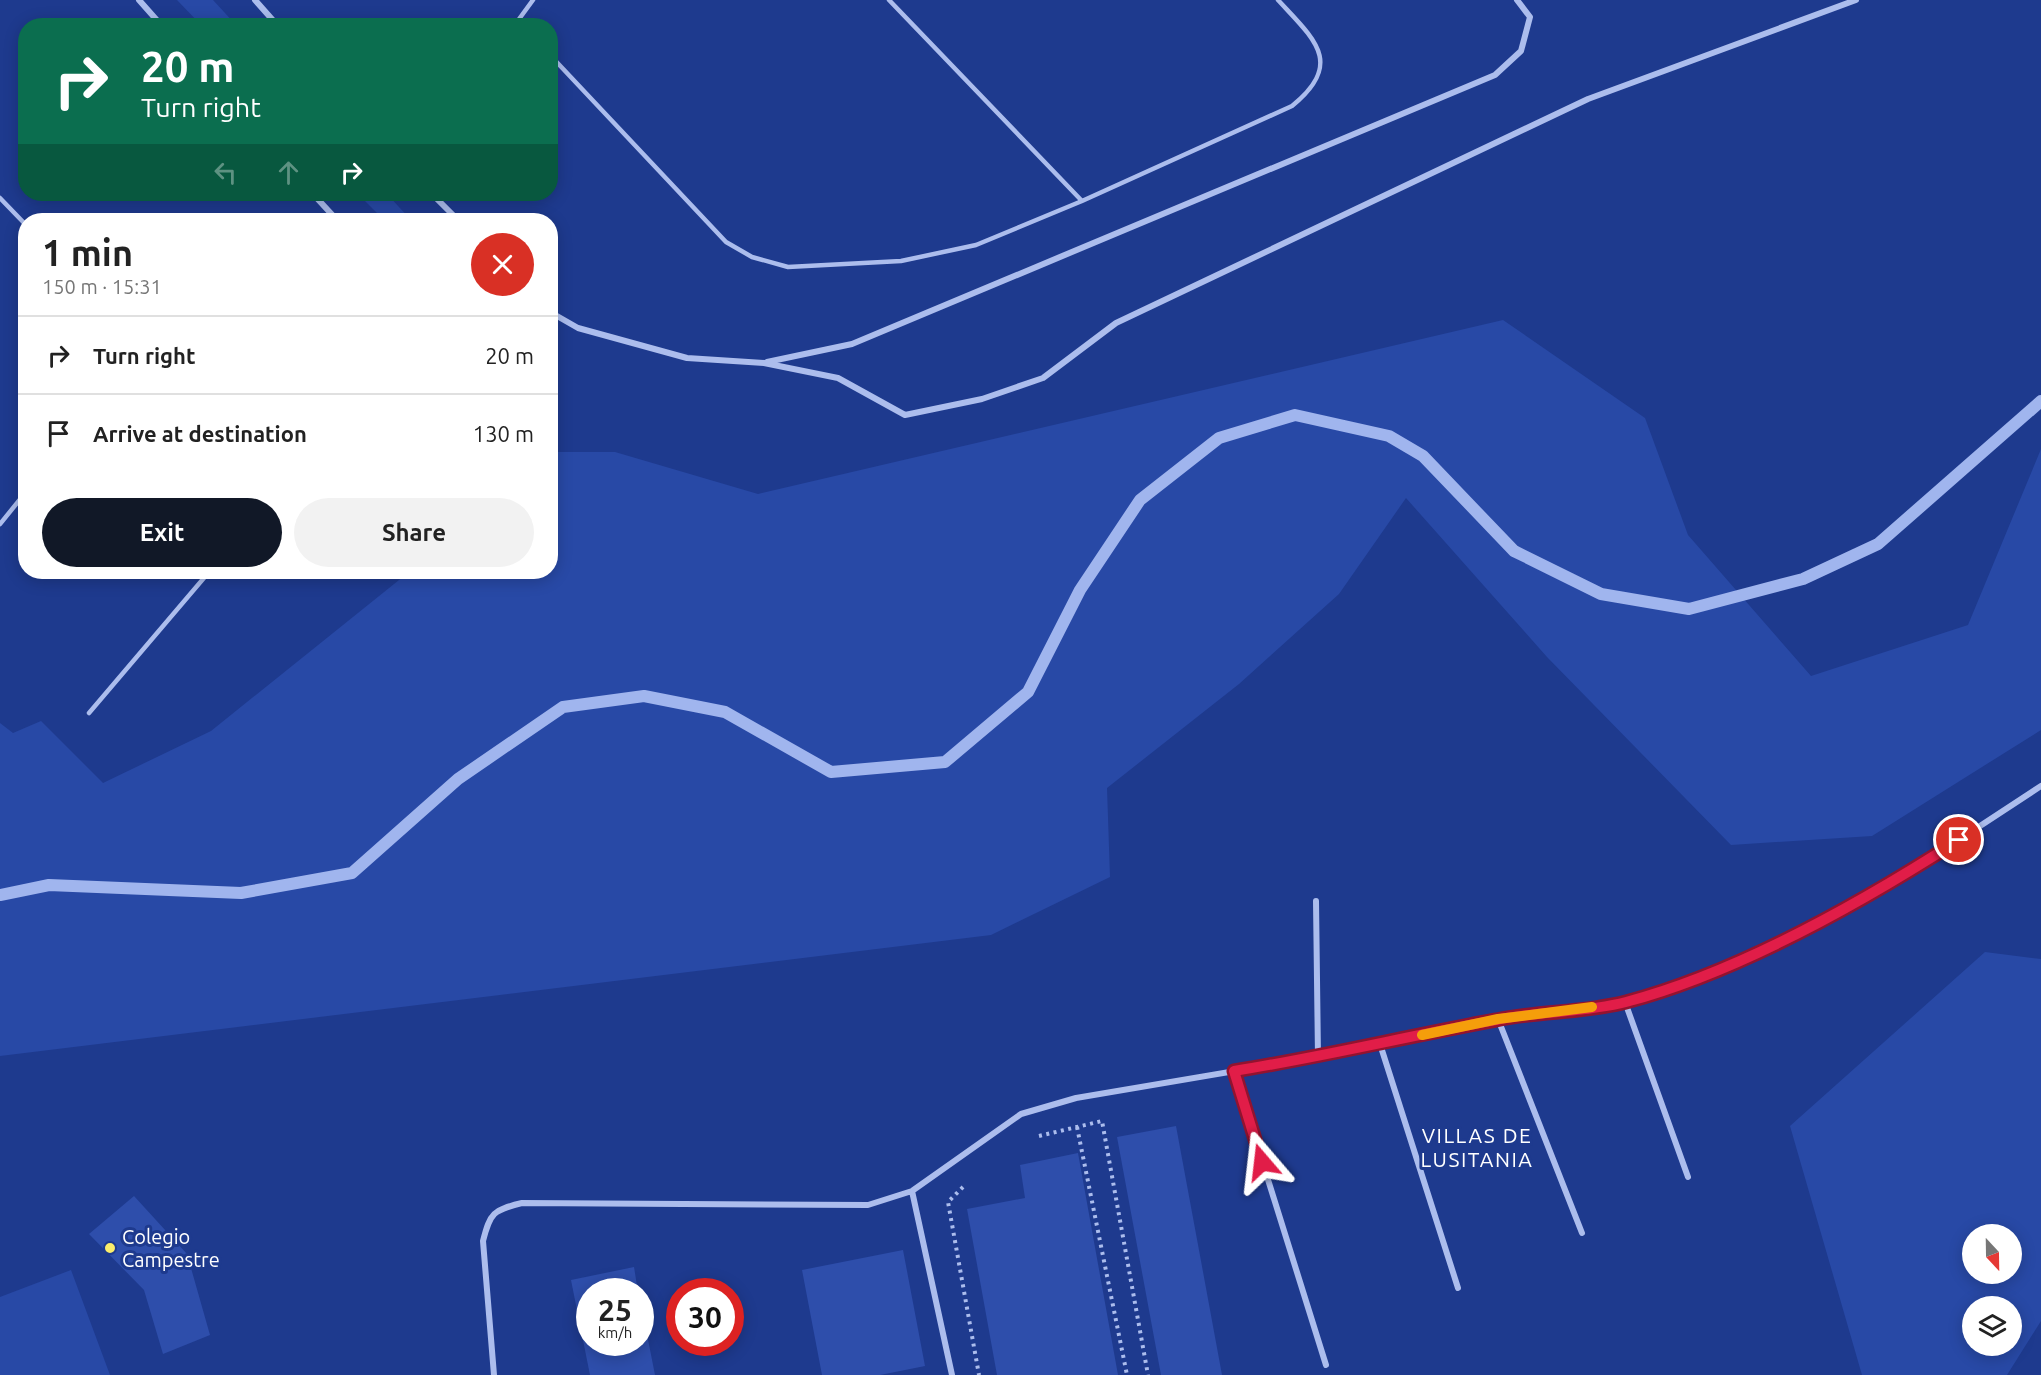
<!DOCTYPE html>
<html lang="en">
<head>
<meta charset="utf-8">
<style>
  body { margin:0; font-family:Ubuntu,sans-serif; background:#f2f2f2; color:#222; height:100vh; display:flex; flex-direction:column; font-size:22px; white-space:nowrap }
  * { box-sizing:border-box; margin:0 }
  p { font-size:20px; color:#767676 }
  .icon { flex:none; width:33px; height:33px; fill:none; stroke:currentColor; stroke-width:2; stroke-linecap:round; stroke-linejoin:round }
  .map { position:relative; flex:1; overflow:hidden }
  .panel { position:absolute; left:18px; top:213px; width:540px; height:366px; display:flex; flex-direction:column; background:#fff; border-radius:24px; box-shadow:0 3px 15px #0003 }
  .panel>* { flex:none }
  .banner { position:absolute; left:18px; top:18px; width:540px; height:183px; border-radius:24px; box-shadow:0 3px 15px #0003; background:#0b6e4f; color:#fff; overflow:hidden }
  .needle { width:39px; rotate:158deg }
  .buttons { position:absolute; left:1962px; top:1224px; display:grid; gap:12px }
  .buttons a { display:grid; place-items:center; width:60px; height:60px; border-radius:50%; background:#fff; box-shadow:0 3px 15px #0003; font-size:30px }
  .speed { position:absolute; left:576px; top:1278px; display:flex; gap:12px; font-size:30px; font-weight:700; text-align:center }
  .speed>* { display:grid; place-content:center; width:78px; height:78px; border-radius:50%; background:#fff; box-shadow:0 3px 15px #0003; line-height:1 }
  .speed small { font-size:15px; font-weight:400 }
  .speed .limit { border:9px solid #d22; background:#fff; color:#111 }
  .pin { position:absolute; display:grid; place-items:center; width:51px; height:51px; color:#fff; margin:-26px; border:3px solid #fff; border-radius:50%; box-shadow:0 2px 6px #0007 }
  .me { position:absolute; width:66px; margin:-33px; rotate:343deg; stroke-linejoin:round; filter:drop-shadow(0 0 4px #0008) }
  .turn { display:flex; align-items:center; gap:21px; height:126px; padding:0 24px; font-size:27px }
  .turn .icon { width:78px; height:78px; stroke-width:2.5 }
  .turn b { display:block; font-size:42px; line-height:51px }
  .lanes { display:flex; align-items:center; height:57px; padding:0 24px; background:#0003; justify-content:center; gap:30px; direction:ltr }
  .lanes .off { opacity:.35 }
  .round { display:grid; place-items:center; flex:none; width:63px; height:63px; border-radius:32px; background:#f2f2f2 }
  .head { display:flex; align-items:center; justify-content:space-between; height:102px; padding:0 24px }
  h1 { font-size:36px; font-weight:700; line-height:45px }
  .primary-button { display:flex; gap:12px; margin-top:auto; padding:12px 24px }
  .primary-button a { flex:1; height:69px; border-radius:36px; background:#111827; color:#fff; font-size:24px; font-weight:700; line-height:69px; text-align:center }
  .primary-button a+a { background:#f2f2f2; color:#222 }
  ul { padding:0; list-style:none }
  li { display:flex; align-items:center; gap:18px; height:78px; padding:0 24px; border-top:2px solid #e0e0e0 }
  li div { flex:1 }
  li b { display:block; font-size:22px }
  li em { font-style:normal }
  .map>svg:first-child { display:block }
  .green { fill:#2849a6; fill-rule:evenodd }
  .lines { fill:none; stroke-linecap:round; stroke-linejoin:round }
  .stream { stroke:#a0b5ee; stroke-width:12 }
  .building { fill:#2e4eab }
  .path { stroke:#acbded; stroke-width:4; stroke-dasharray:3 4.5; stroke-linecap:butt }
  .service { stroke:#acbded; stroke-width:4.5 }
  .minor { stroke:#acbded; stroke-width:6 }
  .route-casing { stroke:#92132f; stroke-width:15 }
  .route { stroke:#e11d48; stroke-width:10 }
  .slow { stroke:#f59e0b; stroke-width:10 }
  .poi-dot { fill:#fbed6c; stroke:#1e3a8e; stroke-width:2 }
  .labels { text-anchor:middle; dominant-baseline:central; stroke-width:6; stroke-linejoin:round; paint-order:stroke }
  .poi-label { font-size:20px; fill:#fff; stroke:#1e3a8e; text-anchor:start }
  .neighbourhood-label { font-size:21px; letter-spacing:1.5px; fill:#fff; stroke:#1e3a8e }
</style>
</head>
<body>
<div class="map">
<svg width="2041" height="1375" viewBox="0 0 2041 1375">
  <rect width="100%" height="100%" fill="#1e3a8e"/>
  <path class="green" d="M 177,0 L 213,0 L 236,25 L 201,25 Z
    M 358,194 L 387,194 L 411,220 L 384,220 Z
    M 1503,320 L 1645,418 L 1688,535 L 1811,676 L 1968,625 L 2041,449 L 2041,730 L 1872,836 L 1731,845 L 1547,657 L 1406,498 L 1339,594 L 1239,684 L 1107,788 L 1110,877 L 991,935 L 0,1056 L 0,723 L 13,733 L 41,721 L 103,783 L 211,731 L 409,572 L 550,572 L 551,452 L 615,452 L 758,494 Z
    M 1985,952 L 2041,959 L 2041,1321 L 2007,1375 L 1862,1375 L 1790,1126 ZM 2012,1234 L 2012,1274 L 1972,1274 L 1972,1234 ZM 2012,1306 L 2012,1346 L 1972,1346 L 1972,1306 Z
    M 71,1270 L 110,1375 L 0,1375 L 0,1297 Z"/>
  <g class="lines">
    <path class="stream" d="M 0,895 L 49,885 L 241,893 L 352,873 L 458,779 L 563,707 L 644,696 L 725,712 L 831,772 L 945,762 L 1028,692 L 1080,590 L 1140,500 L 1219,438 L 1295,415 L 1389,436 L 1423,456 L 1514,551 L 1601,594 L 1689,609 L 1803,579 L 1878,544 L 2041,401"/>
  </g>
  <path class="building" d="M 1176,1126 L 1201,1261 L 1222,1375 L 1161,1375 L 1117,1137 Z
    M 1078,1153 L 1118,1375 L 997,1375 L 967,1209 L 1025,1198 L 1020,1165 Z
    M 134,1196 L 187,1254 L 210,1335 L 163,1354 L 144,1290 L 89,1234 Z
    M 903,1250 L 925,1366 L 880,1375 L 822,1375 L 802,1270 Z
    M 634,1267 L 638,1292 L 590,1292 L 590,1342 L 640,1342 L 642,1309 L 655,1375 L 590,1375 L 571,1280 Z"/>
  <g class="lines">
    <path class="path" d="M 1077,1127 L 1127,1375
      M 1039,1136 L 1102,1121 L 1148,1375
      M 963,1187 L 948,1202 L 979,1375"/>
    <path class="service" d="M 889,0 L 1082,201
      M 514,26 L 533,0
      M 550,55 L 726,242 L 752,257 L 788,267 L 901,261 L 976,245 L 1082,201 L 1292,106 C 1345,63 1314,39 1278,0
      M 0,198 L 26,225
      M 0,524 L 26,492
      M 89,713 L 209,572"/>
    <path class="minor" d="M 139,0 L 162,26
      M 255,0 L 278,26
      M 313,194 L 337,220
      M 432,194 L 458,220
      M 550,312 L 578,328 L 687,358 L 764,363 L 838,378 L 905,415 L 982,399 L 1043,378 L 1116,323 L 1588,99 L 1856,0
      M 767,362 L 852,344 L 1495,75 L 1521,51 L 1530,17 L 1517,0
      M 1316,901 L 1318,1057
      M 1625,1002 L 1688,1177
      M 1498,1019 L 1582,1233
      M 1380,1044 L 1458,1288
      M 1234,1071 L 1326,1365
      M 912,1191 L 952,1375
      M 494,1375 L 483,1241 C 490,1213 493,1210 522,1203 L 868,1205 L 912,1191 L 1021,1114 L 1076,1098 L 1318,1057 L 1498,1019 L 1625,1002 L 1695,979 L 1839,912 L 1919,866 L 2041,786"/>
  </g>
  <g class="lines">
    <g class="route-casing">
      <path id="route" d="M 1262,1162 L 1234,1071 C 1322,1057 1408,1036 1496,1020 C 1538,1011 1584,1013 1626,1002 C 1739,972 1861,903 1959,840"/>
    </g>
    <use href="#route" class="route"/>
    <path class="slow" d="M 1422,1035 L 1498,1019 L 1592,1007"/>
  </g>
  <circle class="poi-dot" cx="110" cy="1248" r="6"/>
  <g class="labels">
    <g class="poi-label">
      <text x="122" y="1236">Colegio<tspan x="122" dy="23">Campestre</tspan></text>
    </g>
    <g class="neighbourhood-label">
      <text x="1477" y="1135">VILLAS DE<tspan x="1477" dy="24">LUSITANIA</tspan></text>
    </g>
  </g>
</svg>
<div class="buttons">
<a><svg class="needle" viewBox="-14 -14 28 28"><path d="M0-13l5 13h-10z" fill="#e53935"/><path d="M0 13l5-13h-10z" fill="#767676"/></svg></a>
<a><svg class="icon" aria-label="layers" viewBox="0 0 24 24"><path d="M12 4l9 5-9 5-9-5zM3 14l9 5 9-5"/></svg></a>
</div>
<div class="speed"><div>25<small>km/h</small></div><div class="limit">30</div></div>
<div class="pin" style="left:1959px;top:840px;background:#d93025"><svg class="icon" aria-label="arrive" viewBox="0 0 24 24"><path d="M6 21V4h12l-3 4 3 4H6"/></svg></div>
<svg class="me" style="left:1262px;top:1162px" viewBox="-20 -20 40 40"><path d="M0-17L14 15 0 8-14 15z" fill="#e11d48" stroke="#fff" stroke-width="4"/></svg>
<div class="banner">
<div class="turn"><svg class="icon" aria-label="right" viewBox="0 0 24 24"><path d="M7 20v-9h11M14 6l5 5-5 5"/></svg><div><b>20 m</b>Turn right</div></div>
<div class="lanes"><svg class="icon off" aria-label="left" viewBox="0 0 24 24"><path d="M17 20v-9H6M10 6l-5 5 5 5"/></svg><svg class="icon off" aria-label="ahead" viewBox="0 0 24 24"><path d="M12 20V5M6 11l6-6 6 6"/></svg><svg class="icon" aria-label="right" viewBox="0 0 24 24"><path d="M7 20v-9h11M14 6l5 5-5 5"/></svg></div>
</div>
<section class="panel">
<div class="head"><div><h1>1 min</h1><p>150 m · 15:31</p></div><a class="round" style="background:#d93025;color:#fff"><svg class="icon" aria-label="close" viewBox="0 0 24 24"><path d="M6 6l12 12M18 6L6 18"/></svg></a></div>
<ul>
<li><svg class="icon" aria-label="right" viewBox="0 0 24 24"><path d="M7 20v-9h11M14 6l5 5-5 5"/></svg><div><b>Turn right</b></div><em>20 m</em></li>
<li><svg class="icon" aria-label="arrive" viewBox="0 0 24 24"><path d="M6 21V4h12l-3 4 3 4H6"/></svg><div><b>Arrive at destination</b></div><em>130 m</em></li>
</ul>
<div class="primary-button"><a>Exit</a><a>Share</a></div>
</section>
</div>
</body>
</html>
